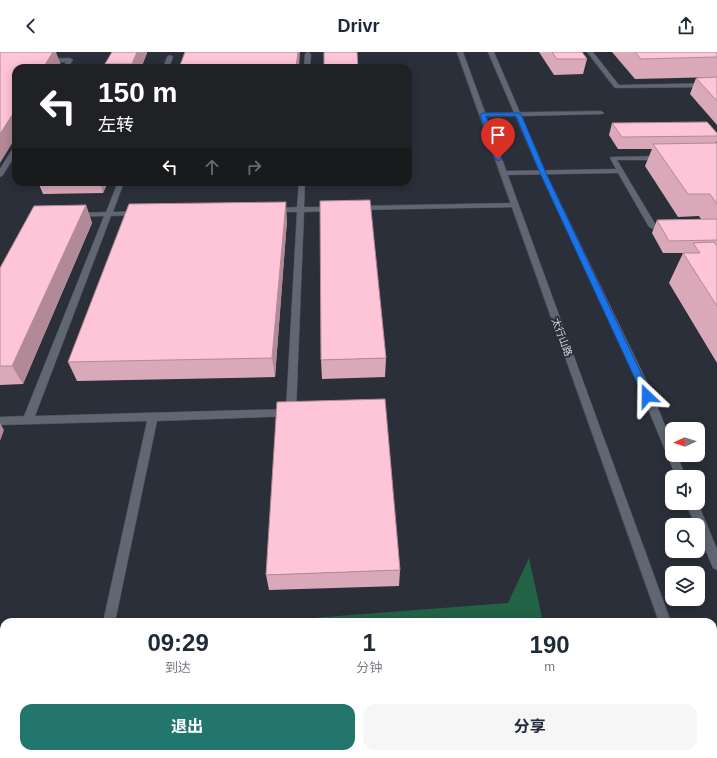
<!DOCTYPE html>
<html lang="zh">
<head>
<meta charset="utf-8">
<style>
  body { margin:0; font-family:Arial,"Noto Sans SC",sans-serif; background:#f6f6f7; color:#1f2937; height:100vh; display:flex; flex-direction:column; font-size:15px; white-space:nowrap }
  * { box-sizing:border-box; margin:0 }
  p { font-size:13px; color:#747a83 }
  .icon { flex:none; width:22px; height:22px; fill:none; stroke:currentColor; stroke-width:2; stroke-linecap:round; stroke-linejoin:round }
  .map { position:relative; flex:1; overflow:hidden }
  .details { position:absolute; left:0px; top:566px; width:717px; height:140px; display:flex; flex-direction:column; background:#fff; border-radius:12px 12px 0 0; box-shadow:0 2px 10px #0003 }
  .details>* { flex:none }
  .hud { position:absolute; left:12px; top:12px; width:400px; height:122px; border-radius:12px; box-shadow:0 2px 10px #0003; background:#202124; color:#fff; overflow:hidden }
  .needle { width:26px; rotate:266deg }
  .fabs { position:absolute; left:665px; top:370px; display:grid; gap:8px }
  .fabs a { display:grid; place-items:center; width:40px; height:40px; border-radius:8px; background:#fff; box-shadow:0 2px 10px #0003; font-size:20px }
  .pin { position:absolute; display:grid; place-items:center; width:34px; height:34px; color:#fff; margin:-41px -17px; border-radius:50% 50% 50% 0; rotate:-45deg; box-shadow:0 0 4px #0007 }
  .pin .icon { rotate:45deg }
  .me { position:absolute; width:44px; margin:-22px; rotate:337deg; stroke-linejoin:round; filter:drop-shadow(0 0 3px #0008) }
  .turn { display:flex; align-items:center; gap:14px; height:84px; padding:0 20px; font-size:18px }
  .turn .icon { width:52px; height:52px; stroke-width:2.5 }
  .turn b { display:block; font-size:28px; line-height:34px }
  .lanes { display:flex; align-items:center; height:38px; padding:0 20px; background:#0003; justify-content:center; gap:20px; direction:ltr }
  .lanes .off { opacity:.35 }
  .eta { display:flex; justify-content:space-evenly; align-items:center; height:68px; text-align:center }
  .eta b { font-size:24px; font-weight:700; line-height:28px }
  .cta { display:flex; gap:8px; margin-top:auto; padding:8px 20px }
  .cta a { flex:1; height:46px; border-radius:12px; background:#23766c; color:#fff; font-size:16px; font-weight:700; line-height:46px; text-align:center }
  .cta a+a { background:#f6f6f7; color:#1f2937 }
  header { display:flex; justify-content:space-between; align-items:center; height:52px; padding:0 20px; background:#fff; font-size:18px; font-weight:700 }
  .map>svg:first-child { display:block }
  .green { fill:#236345 }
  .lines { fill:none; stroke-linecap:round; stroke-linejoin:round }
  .service-casing { stroke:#484c56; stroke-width:1 }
  .tertiary-casing { stroke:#484c56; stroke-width:1 }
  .service { fill:#606672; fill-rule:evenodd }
  .tertiary { fill:#606672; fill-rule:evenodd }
  .wall { fill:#daa9b9 }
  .shaded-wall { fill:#b28996 }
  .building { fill:#fec4d7; stroke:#b28996 }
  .route { fill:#1a73e8; stroke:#114b97 }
  .labels { text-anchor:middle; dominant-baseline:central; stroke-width:4; stroke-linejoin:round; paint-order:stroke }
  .street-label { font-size:10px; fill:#d3d6dd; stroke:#2a2f3a }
</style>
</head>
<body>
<header><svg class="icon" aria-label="back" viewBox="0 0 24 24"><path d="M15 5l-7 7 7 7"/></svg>Drivr<svg class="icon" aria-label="share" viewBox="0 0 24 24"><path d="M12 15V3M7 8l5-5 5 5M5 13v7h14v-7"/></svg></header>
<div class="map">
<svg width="717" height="706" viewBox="0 0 717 706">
  <rect width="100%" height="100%" fill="#2a2f3a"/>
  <path class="green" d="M 529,506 L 543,570 L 259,570 L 508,551 Z
    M 0,590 L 4,590 L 4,702 L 573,702 L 574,706 L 0,706 Z"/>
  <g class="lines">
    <g class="service-casing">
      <path id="service" d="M 308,0 L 311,2 L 310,16 L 304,16 L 305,2 Z
        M 587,0 L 593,0 L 619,33 L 717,31 L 717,35 L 615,36 Z
        M 170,3 L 173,5 L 169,16 L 163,16 L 167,5 Z
        M 70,6 L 73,8 L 68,16 L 62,16 L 66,10 L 47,11 L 44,9 L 47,7 Z
        M 601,59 L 604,61 L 603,62 L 483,65 L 480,63 L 483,61 Z
        M 16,94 L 16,102 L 3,123 L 0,125 L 0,117 L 13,96 Z
        M 611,105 L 661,104 L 664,106 L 661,108 L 617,108 L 657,175 L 656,177 L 653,177 L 649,175 L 618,121 L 504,123 L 501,121 L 504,119 L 616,117 L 610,106 Z
        M 118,130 L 124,130 L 113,160 L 138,159 L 142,161 L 138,163 L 111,164 L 35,364 L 286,357 L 297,160 L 274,160 L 270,158 L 274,156 L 297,155 L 299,130 L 305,130 L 304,155 L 334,155 L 338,157 L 334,159 L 304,160 L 296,361 L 295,364 L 157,369 L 115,570 L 103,570 L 147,369 L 0,373 L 0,365 L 24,364 L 104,164 L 76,165 L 72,163 L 76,161 L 106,160 Z
        M 515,151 L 518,151 L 518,155 L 358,158 L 354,156 L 358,154 Z
        M 74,702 L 88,702 L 87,706 L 73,706 Z"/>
    </g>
    <g class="tertiary-casing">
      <path id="tertiary" d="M 457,0 L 463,0 L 671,570 L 659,570 Z
        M 488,0 L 494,0 L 546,121 L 647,330 L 672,390 L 672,403 L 677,403 L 686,425 L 676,425 L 637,330 L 540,121 Z
        M 686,451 L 698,451 L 717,497 L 717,518 L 713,516 L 698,480 L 698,473 L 695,473 Z
        M 713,695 L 717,697 L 717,706 L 706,706 L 705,702 L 713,702 Z"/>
    </g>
    <use href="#service" class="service"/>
    <use href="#tertiary" class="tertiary"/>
  </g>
  <path class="wall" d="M 112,0 L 147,0 L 147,1 L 141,16 L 106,16 L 105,12 Z
    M 539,0 L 582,0 L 587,7 L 583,22 L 554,23 Z
    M 612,0 L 717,0 L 717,25 L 635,27 Z
    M 717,25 L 717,73 L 690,42 L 696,26 Z
    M 612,71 L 717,81 L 717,89 L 716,91 L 717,91 L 717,311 L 669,231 L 683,201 L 689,201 L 663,201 L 652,181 L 657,168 L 701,167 L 699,164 L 678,165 L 645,114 L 652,97 L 618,97 L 609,83 Z
    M 38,130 L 108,130 L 103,141 L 43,142 Z
    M 86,153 L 92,171 L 23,332 L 0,333 L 0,216 Z
    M 287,168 L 275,325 L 77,329 L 68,310 Z
    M 386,306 L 385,325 L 322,327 L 321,308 Z
    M 400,518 L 399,534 L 269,538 L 266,523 Z"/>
  <path class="shaded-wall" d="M 53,0 L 56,0 L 61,13 L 58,16 L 43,16 Z
    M 137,0 L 147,0 L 147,1 L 141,16 L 133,16 L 132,12 Z
    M 298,0 L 300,0 L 299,16 L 296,16 Z
    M 16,57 L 16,85 L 0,111 L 0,82 Z
    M 100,130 L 108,130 L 103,141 Z
    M 286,150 L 287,168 L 275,325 L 272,306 Z
    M 86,153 L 92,171 L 23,332 L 12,314 Z
    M 0,371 L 4,378 L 0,389 Z"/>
  <path class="building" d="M 0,0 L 53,0 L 43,16 L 16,16 L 16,57 L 0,82 Z
    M 112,0 L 137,0 L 132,12 L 105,12 Z
    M 185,0 L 298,0 L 296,16 L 179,16 Z
    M 324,0 L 357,0 L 358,16 L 324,16 Z
    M 552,0 L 582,0 L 587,7 L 557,7 Z
    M 635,0 L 717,0 L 717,5 L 641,7 Z
    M 717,25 L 717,49 L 696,26 Z
    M 707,70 L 717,81 L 717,84 L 622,85 L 612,71 Z
    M 717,91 L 717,152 L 710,142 L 688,142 L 653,92 Z
    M 370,148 L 386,306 L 321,308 L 320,149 Z
    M 286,150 L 272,306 L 68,310 L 129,152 Z
    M 86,153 L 12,314 L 0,314 L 0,216 L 34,154 Z
    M 717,167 L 717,188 L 669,189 L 657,168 Z
    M 714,190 L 717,194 L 717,254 L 683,201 L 700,201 L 693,191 Z
    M 385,347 L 400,518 L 266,523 L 277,350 Z"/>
  <path class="route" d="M 518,61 L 521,62 L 546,121 L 652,344 L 651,346 L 647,347 L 643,344 L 540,121 L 516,64 L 486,64 L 502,107 L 498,109 L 495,107 L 480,63 L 483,61 Z"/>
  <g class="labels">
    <g class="street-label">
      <text transform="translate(562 285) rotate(70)">太行山路</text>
    </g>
  </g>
</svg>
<div class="fabs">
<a><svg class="needle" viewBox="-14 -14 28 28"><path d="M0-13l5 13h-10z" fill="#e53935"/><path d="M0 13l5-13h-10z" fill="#747a83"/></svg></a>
<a><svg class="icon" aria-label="sound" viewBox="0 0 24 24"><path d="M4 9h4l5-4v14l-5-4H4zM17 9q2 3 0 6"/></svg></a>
<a><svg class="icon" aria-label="search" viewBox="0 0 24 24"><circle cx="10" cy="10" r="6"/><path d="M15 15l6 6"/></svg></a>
<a><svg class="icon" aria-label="layers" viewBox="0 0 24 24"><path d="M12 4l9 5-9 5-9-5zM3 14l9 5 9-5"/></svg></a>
</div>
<div class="pin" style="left:498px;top:107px;background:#d93025"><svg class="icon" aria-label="arrive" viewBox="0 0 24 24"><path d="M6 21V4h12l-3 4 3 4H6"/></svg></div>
<svg class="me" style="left:647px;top:344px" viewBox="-20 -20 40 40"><path d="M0-17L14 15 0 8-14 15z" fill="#1a73e8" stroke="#fff" stroke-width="4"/></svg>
<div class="hud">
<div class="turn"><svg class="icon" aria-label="left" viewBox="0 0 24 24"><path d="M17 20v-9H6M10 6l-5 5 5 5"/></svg><div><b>150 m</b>左转</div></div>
<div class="lanes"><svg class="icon" aria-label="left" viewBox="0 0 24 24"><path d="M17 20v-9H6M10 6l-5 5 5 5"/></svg><svg class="icon off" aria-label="ahead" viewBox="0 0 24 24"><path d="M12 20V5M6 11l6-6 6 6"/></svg><svg class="icon off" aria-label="right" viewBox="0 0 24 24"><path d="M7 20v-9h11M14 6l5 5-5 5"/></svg></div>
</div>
<section class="details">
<div class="eta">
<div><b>09:29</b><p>到达</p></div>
<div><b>1</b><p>分钟</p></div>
<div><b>190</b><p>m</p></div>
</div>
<div class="cta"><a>退出</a><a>分享</a></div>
</section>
</div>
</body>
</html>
